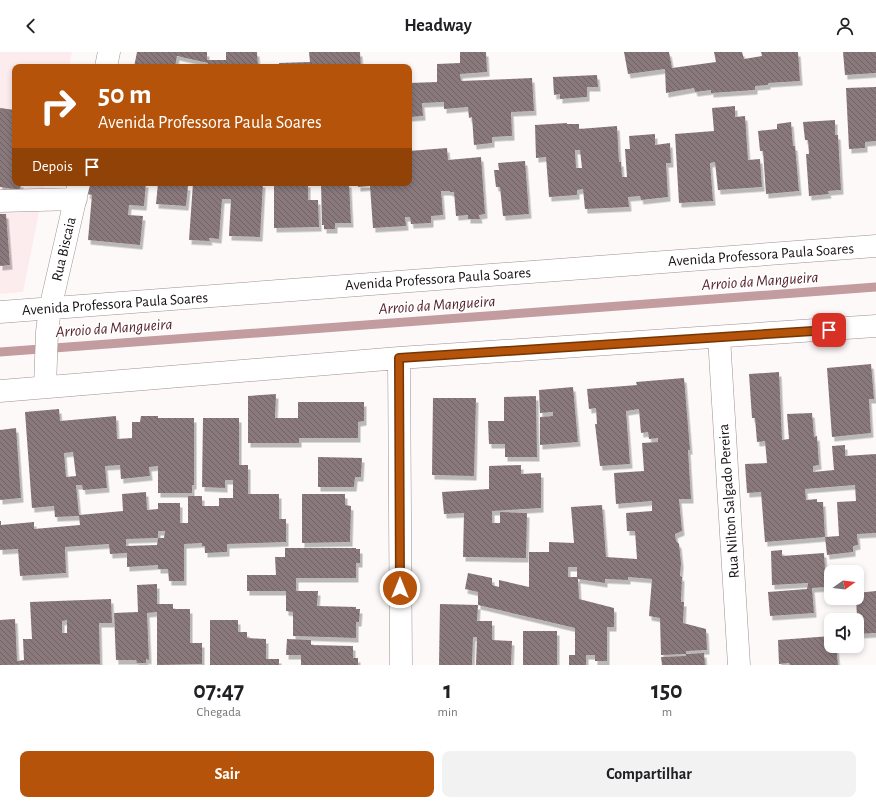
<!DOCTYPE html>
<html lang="pt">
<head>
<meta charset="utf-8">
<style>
  body { margin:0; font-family:"Alegreya Sans",sans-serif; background:#f2f2f2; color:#202124; height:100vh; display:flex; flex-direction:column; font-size:15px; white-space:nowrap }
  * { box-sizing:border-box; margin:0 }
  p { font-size:13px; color:#757577 }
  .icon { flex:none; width:22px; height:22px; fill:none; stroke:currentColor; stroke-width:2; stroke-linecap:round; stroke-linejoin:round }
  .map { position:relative; height:613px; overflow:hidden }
  .drawer { display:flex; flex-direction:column; background:#fff; flex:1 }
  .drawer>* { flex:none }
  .banner { position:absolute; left:12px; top:12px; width:400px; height:122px; border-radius:8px; box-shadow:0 2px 6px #0003; background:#b45309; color:#fff; overflow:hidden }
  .needle { width:26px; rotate:75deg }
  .controls { position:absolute; left:824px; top:513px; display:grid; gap:8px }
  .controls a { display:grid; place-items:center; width:40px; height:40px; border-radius:8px; background:#fff; box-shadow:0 2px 6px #0003; font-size:20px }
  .pin { position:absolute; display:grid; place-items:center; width:34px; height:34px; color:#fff; margin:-17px; border-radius:8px; box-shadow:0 2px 6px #0006 }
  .me { position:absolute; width:44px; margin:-22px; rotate:0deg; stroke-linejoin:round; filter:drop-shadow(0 0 3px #0008) }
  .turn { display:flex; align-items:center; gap:14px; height:84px; padding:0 20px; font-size:18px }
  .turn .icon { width:52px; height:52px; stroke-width:2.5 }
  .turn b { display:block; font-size:28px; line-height:34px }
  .then { display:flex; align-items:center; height:38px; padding:0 20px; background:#0003; gap:8px; font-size:15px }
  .eta { display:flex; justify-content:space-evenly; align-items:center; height:68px; text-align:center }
  .eta b { font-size:24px; font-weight:700; line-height:28px }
  .action { display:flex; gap:8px; margin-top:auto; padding:8px 20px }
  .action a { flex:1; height:46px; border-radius:8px; background:#b45309; color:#fff; font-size:16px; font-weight:700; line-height:46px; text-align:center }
  .action a+a { background:#f2f2f2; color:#202124 }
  header { display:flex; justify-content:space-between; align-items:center; height:52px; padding:0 20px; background:#fff; font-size:18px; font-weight:700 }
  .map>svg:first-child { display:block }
  .built { fill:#fdeced }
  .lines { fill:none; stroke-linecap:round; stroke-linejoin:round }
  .stream { stroke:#c39ca0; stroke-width:9 }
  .building { fill:url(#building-back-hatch); fill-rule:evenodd; filter:url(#shadow) }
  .minor-casing { stroke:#a18f90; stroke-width:23 }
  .minor { stroke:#fff; stroke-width:22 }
  .route-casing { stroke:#753606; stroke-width:10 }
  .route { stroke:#b45309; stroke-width:7 }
  .labels { text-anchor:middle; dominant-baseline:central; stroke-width:3; stroke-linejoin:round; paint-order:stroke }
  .street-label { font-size:15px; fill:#171112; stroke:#fff }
  .water-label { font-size:16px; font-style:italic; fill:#56232b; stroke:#fff }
</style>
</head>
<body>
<header><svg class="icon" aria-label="back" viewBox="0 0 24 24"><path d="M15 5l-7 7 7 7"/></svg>Headway<svg class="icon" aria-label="person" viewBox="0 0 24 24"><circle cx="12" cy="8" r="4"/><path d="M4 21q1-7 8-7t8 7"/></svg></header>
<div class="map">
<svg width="876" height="613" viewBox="0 0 876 613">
  <defs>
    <pattern id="building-back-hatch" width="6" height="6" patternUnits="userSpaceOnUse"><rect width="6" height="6" fill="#8a797b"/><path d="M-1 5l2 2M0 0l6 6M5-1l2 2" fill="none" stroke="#706263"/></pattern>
    <filter id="shadow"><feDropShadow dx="2.5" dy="4.5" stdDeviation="0" flood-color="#0004"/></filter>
  </defs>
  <rect width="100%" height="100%" fill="#fdf9f9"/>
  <path class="built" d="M 0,0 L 72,0 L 69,15 L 15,15 L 15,131 L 45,131 L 23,240 L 0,242 Z"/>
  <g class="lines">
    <path class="stream" d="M 0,300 L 876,235"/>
  </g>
  <path class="building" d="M 137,0 L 207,0 L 207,8 L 226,8 L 226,0 L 257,0 L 258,15 L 208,15 L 208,11 L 177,4 L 175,15 L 134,15 Z
    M 309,0 L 360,0 L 361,15 L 279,15 L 279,11 L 310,10 Z
    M 460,0 L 486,0 L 487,20 L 460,22 L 461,29 L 532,26 L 534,59 L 511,60 L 512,84 L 492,85 L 492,91 L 474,93 L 472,65 L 469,66 L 468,55 L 444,57 L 444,50 L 422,51 L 423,64 L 409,65 L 409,31 L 437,30 L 437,12 L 460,11 Z
    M 624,0 L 669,0 L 672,16 L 716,10 L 714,0 L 742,0 L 744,7 L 762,4 L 761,0 L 798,0 L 800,29 L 768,31 L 768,33 L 755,34 L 755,38 L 711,41 L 711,38 L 695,40 L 694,36 L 666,41 L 665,17 L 628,22 Z
    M 843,0 L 876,0 L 876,21 L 845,23 Z
    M 597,23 L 598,35 L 587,35 L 587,45 L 560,47 L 560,42 L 554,43 L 553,25 Z
    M 876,35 L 876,89 L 865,90 L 865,96 L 849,97 L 846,36 Z
    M 735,54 L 735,65 L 745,64 L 748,108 L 760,107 L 762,135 L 718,138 L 715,110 L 710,111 L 713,149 L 679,151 L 675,82 L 714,79 L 712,56 Z
    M 0,56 L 15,58 L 15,131 L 21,131 L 20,138 L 0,135 Z
    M 835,68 L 835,83 L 838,83 L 841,138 L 828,139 L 829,142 L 809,144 L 806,102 L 809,102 L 808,88 L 805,88 L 803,70 Z
    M 791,70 L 793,94 L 795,94 L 799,139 L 766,142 L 763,99 L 760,99 L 758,79 L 777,77 L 777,72 Z
    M 567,71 L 567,72 L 579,72 L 579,77 L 617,74 L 619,110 L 621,110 L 622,125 L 627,125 L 625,97 L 630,97 L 629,84 L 655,82 L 655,93 L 670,91 L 671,111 L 666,111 L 668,145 L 641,148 L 640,144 L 628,145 L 629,155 L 585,157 L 583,137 L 577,138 L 577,143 L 549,145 L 546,105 L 536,106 L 535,73 ZM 575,98 L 580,98 L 582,116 L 576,116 Z
    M 447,96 L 448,108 L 481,105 L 485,162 L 479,163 L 480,167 L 468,167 L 468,163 L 456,164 L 454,140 L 450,140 L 450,139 L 441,139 L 443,163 L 431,164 L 431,171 L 411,172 L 410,165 L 405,165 L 406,174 L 373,176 L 370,134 L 358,135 L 358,131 L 409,131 L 409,99 Z
    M 525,109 L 529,162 L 503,164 L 500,135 L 496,135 L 494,118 L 499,118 L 498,111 Z
    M 90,131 L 146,131 L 144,154 L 129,153 L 128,163 L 143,164 L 140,193 L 88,188 L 92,143 L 87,142 Z
    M 158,131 L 178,131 L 178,133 L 188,134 L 186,154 L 156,152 Z
    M 193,131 L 263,131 L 260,185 L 229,184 L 231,147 L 222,147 L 219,187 L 209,186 L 210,189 L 189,188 Z
    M 274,131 L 308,131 L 308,148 L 318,148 L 319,175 L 274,176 Z
    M 321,131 L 349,131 L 351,171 L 335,171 L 335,177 L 324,177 L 324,173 L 322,173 Z
    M 0,162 L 6,162 L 10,213 L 0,214 Z
    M 871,312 L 874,347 L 869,347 L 871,381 L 832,385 L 827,316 Z
    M 779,320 L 782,388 L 789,387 L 787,362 L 812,361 L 814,385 L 817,384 L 819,413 L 813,414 L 813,420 L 834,418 L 832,394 L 845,393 L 845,404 L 876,402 L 876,481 L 857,482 L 858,493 L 853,494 L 853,500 L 827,503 L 825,485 L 839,484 L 837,450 L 856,449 L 855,433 L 805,437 L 806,448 L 817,447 L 817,450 L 823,450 L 825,485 L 765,490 L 761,440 L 747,441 L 745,412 L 767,411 L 765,389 L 757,390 L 755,366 L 752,366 L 749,322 Z
    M 684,326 L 690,398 L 688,398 L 691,447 L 679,447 L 682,479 L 675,482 L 676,489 L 679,492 L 681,511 L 680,524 L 682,525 L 681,550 L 684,550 L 683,571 L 706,577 L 707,598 L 686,599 L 686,602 L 661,603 L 660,566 L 649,564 L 652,527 L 628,525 L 628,528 L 605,527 L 605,531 L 578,527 L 579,547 L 614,556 L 614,575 L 607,575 L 607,609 L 595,609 L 595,603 L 586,603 L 586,613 L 569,613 L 569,603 L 575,603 L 575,576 L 478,553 L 478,540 L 465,537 L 468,521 L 492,526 L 492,533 L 499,535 L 499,528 L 529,535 L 529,500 L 549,500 L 549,490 L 574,491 L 571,455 L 602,453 L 606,505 L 637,507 L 635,479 L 627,479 L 626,461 L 652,459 L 652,449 L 616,452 L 614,421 L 644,419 L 642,391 L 658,390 L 658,386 L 649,387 L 648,380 L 641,381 L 639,357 L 626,359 L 630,412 L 600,414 L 595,372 L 597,372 L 596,356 L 589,357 L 587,337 L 637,333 L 636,330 ZM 568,515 L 577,515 L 577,525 L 568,525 Z
    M 573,335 L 578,390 L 540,393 L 540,365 L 553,364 L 553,360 L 540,361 L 539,338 Z
    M 276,342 L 275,366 L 298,366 L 298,350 L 364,350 L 364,369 L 358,370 L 358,386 L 299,386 L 299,391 L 248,391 L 248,344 Z
    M 536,344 L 537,405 L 505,405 L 505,392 L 489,392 L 488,369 L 504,369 L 504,345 Z
    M 433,346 L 476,346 L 474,424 L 432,423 Z
    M 59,357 L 60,369 L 116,364 L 117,387 L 132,386 L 132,370 L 140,370 L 141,364 L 158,364 L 158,366 L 194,366 L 194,433 L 192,433 L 192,441 L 158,441 L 158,414 L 149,415 L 150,424 L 121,427 L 120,413 L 105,414 L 107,436 L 83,438 L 82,433 L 76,433 L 79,463 L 123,459 L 122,442 L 146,440 L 147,458 L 158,457 L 158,451 L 180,451 L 180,471 L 188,471 L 188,444 L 202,444 L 202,454 L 219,454 L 219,446 L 233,446 L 233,428 L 225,428 L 225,436 L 202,435 L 203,366 L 239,366 L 239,413 L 248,413 L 248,442 L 279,442 L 279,467 L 286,467 L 286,490 L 227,492 L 227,500 L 205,501 L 205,494 L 202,494 L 202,491 L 184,492 L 184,529 L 169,529 L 168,517 L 158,517 L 158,513 L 127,515 L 127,501 L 110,502 L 109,492 L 65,495 L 66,521 L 20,524 L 18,497 L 0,498 L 0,469 L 1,469 L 1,473 L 34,470 L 34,477 L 80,473 L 79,464 L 55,465 L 54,454 L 32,456 L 25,360 ZM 73,400 L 76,424 L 66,425 L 64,401 ZM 158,479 L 165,479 L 164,486 L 158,486 L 157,493 L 126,494 L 126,487 L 158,486 Z
    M 16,376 L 21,446 L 0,448 L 0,378 Z
    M 318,405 L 362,406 L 361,425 L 355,425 L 354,435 L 318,435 Z
    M 521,413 L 521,422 L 541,421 L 541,456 L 492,459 L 492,471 L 500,471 L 500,460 L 527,461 L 526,506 L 463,505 L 464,461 L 444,462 L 442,440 L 489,437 L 489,414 Z
    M 302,442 L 345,442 L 345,453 L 351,454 L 350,490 L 302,491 Z
    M 285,496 L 356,496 L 356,497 L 360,497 L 360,511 L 356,511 L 356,526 L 296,526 L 296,539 L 318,539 L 317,554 L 356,555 L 356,557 L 360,557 L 359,570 L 356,570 L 356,586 L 293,584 L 293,560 L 286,559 L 286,539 L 247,539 L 247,523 L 276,523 L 275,505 L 285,505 Z
    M 782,498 L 782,504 L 824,501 L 826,535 L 812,536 L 814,561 L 770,564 L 768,540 L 807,537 L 808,531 L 772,533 L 771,499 Z
    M 157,532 L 157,552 L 173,552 L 173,557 L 190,557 L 190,591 L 202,591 L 202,612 L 157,613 L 157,560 L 147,561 L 149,608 L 146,607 L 146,611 L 137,611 L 136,608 L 116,608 L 114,561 L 138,560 L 137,533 Z
    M 876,539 L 876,581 L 857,582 L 857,568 L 853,568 L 853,565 L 857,565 L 856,546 L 857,546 L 857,541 Z
    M 111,547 L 112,571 L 99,571 L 100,612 L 0,613 L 0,568 L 15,567 L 17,609 L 24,608 L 23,587 L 32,587 L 30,550 ZM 67,568 L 67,581 L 62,581 L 62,569 Z
    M 440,552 L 478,553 L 477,569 L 492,569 L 492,588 L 512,589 L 511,613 L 476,613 L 477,585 L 473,585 L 472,613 L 439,613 Z
    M 210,568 L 238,568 L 238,580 L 247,580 L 247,586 L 266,587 L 266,607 L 279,607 L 279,613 L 210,613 Z
    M 523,579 L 557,579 L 557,613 L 523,613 Z
    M 831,584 L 831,594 L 836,594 L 838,613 L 790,613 L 789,611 L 779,612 L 778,588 Z
    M 287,587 L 311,588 L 311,593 L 353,594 L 353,606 L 358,606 L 358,613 L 301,613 L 301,603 L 286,603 Z
    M 704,601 L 705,613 L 662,613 L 661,605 L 686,604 L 686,602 Z"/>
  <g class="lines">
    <g class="minor-casing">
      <path id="minor" d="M 106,15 L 109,0
        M 0,149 L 76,147
        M 0,260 L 876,194
        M 719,285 L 739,613
        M 399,306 L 401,613
        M 45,335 L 47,280 L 50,257 L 79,131
        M 0,339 L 399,306 L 876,274"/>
    </g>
    <use href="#minor" class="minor"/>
  </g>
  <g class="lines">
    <g class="route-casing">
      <path id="route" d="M 400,536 L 399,306 L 829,278"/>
    </g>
    <use href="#route" class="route"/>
  </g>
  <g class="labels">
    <g class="street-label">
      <text transform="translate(64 197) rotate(-77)">Rua Biscaia</text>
      <text transform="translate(761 203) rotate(-4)">Avenida Professora Paula Soares</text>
      <text transform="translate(438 227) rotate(-4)">Avenida Professora Paula Soares</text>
      <text transform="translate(115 252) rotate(-4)">Avenida Professora Paula Soares</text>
      <text transform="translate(729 449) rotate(-94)">Rua Nilton Salgado Pereira</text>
    </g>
    <g class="water-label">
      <text transform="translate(760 229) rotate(-4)">Arroio da Mangueira</text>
      <text transform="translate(437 253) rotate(-4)">Arroio da Mangueira</text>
      <text transform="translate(114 276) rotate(-4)">Arroio da Mangueira</text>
    </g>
  </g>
</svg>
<div class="controls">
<a><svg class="needle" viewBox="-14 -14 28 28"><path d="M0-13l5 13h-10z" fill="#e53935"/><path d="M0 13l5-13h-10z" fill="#757577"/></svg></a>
<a><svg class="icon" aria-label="sound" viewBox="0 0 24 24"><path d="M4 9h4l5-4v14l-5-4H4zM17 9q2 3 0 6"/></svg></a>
</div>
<div class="pin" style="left:829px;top:278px;background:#d93025"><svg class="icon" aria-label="arrive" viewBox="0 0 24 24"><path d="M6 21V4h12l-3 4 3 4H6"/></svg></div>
<svg class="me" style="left:400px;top:536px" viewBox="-20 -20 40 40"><circle r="17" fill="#b45309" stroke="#fff" stroke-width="3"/><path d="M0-11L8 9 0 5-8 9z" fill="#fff"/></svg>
<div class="banner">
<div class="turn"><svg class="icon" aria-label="right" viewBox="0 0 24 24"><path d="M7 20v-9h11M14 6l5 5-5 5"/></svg><div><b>50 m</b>Avenida Professora Paula Soares</div></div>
<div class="then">Depois<svg class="icon" aria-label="arrive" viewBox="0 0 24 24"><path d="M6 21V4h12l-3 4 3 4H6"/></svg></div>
</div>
</div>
<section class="drawer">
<div class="eta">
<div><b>07:47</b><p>Chegada</p></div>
<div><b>1</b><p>min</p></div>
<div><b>150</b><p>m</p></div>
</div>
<div class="action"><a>Sair</a><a>Compartilhar</a></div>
</section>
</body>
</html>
